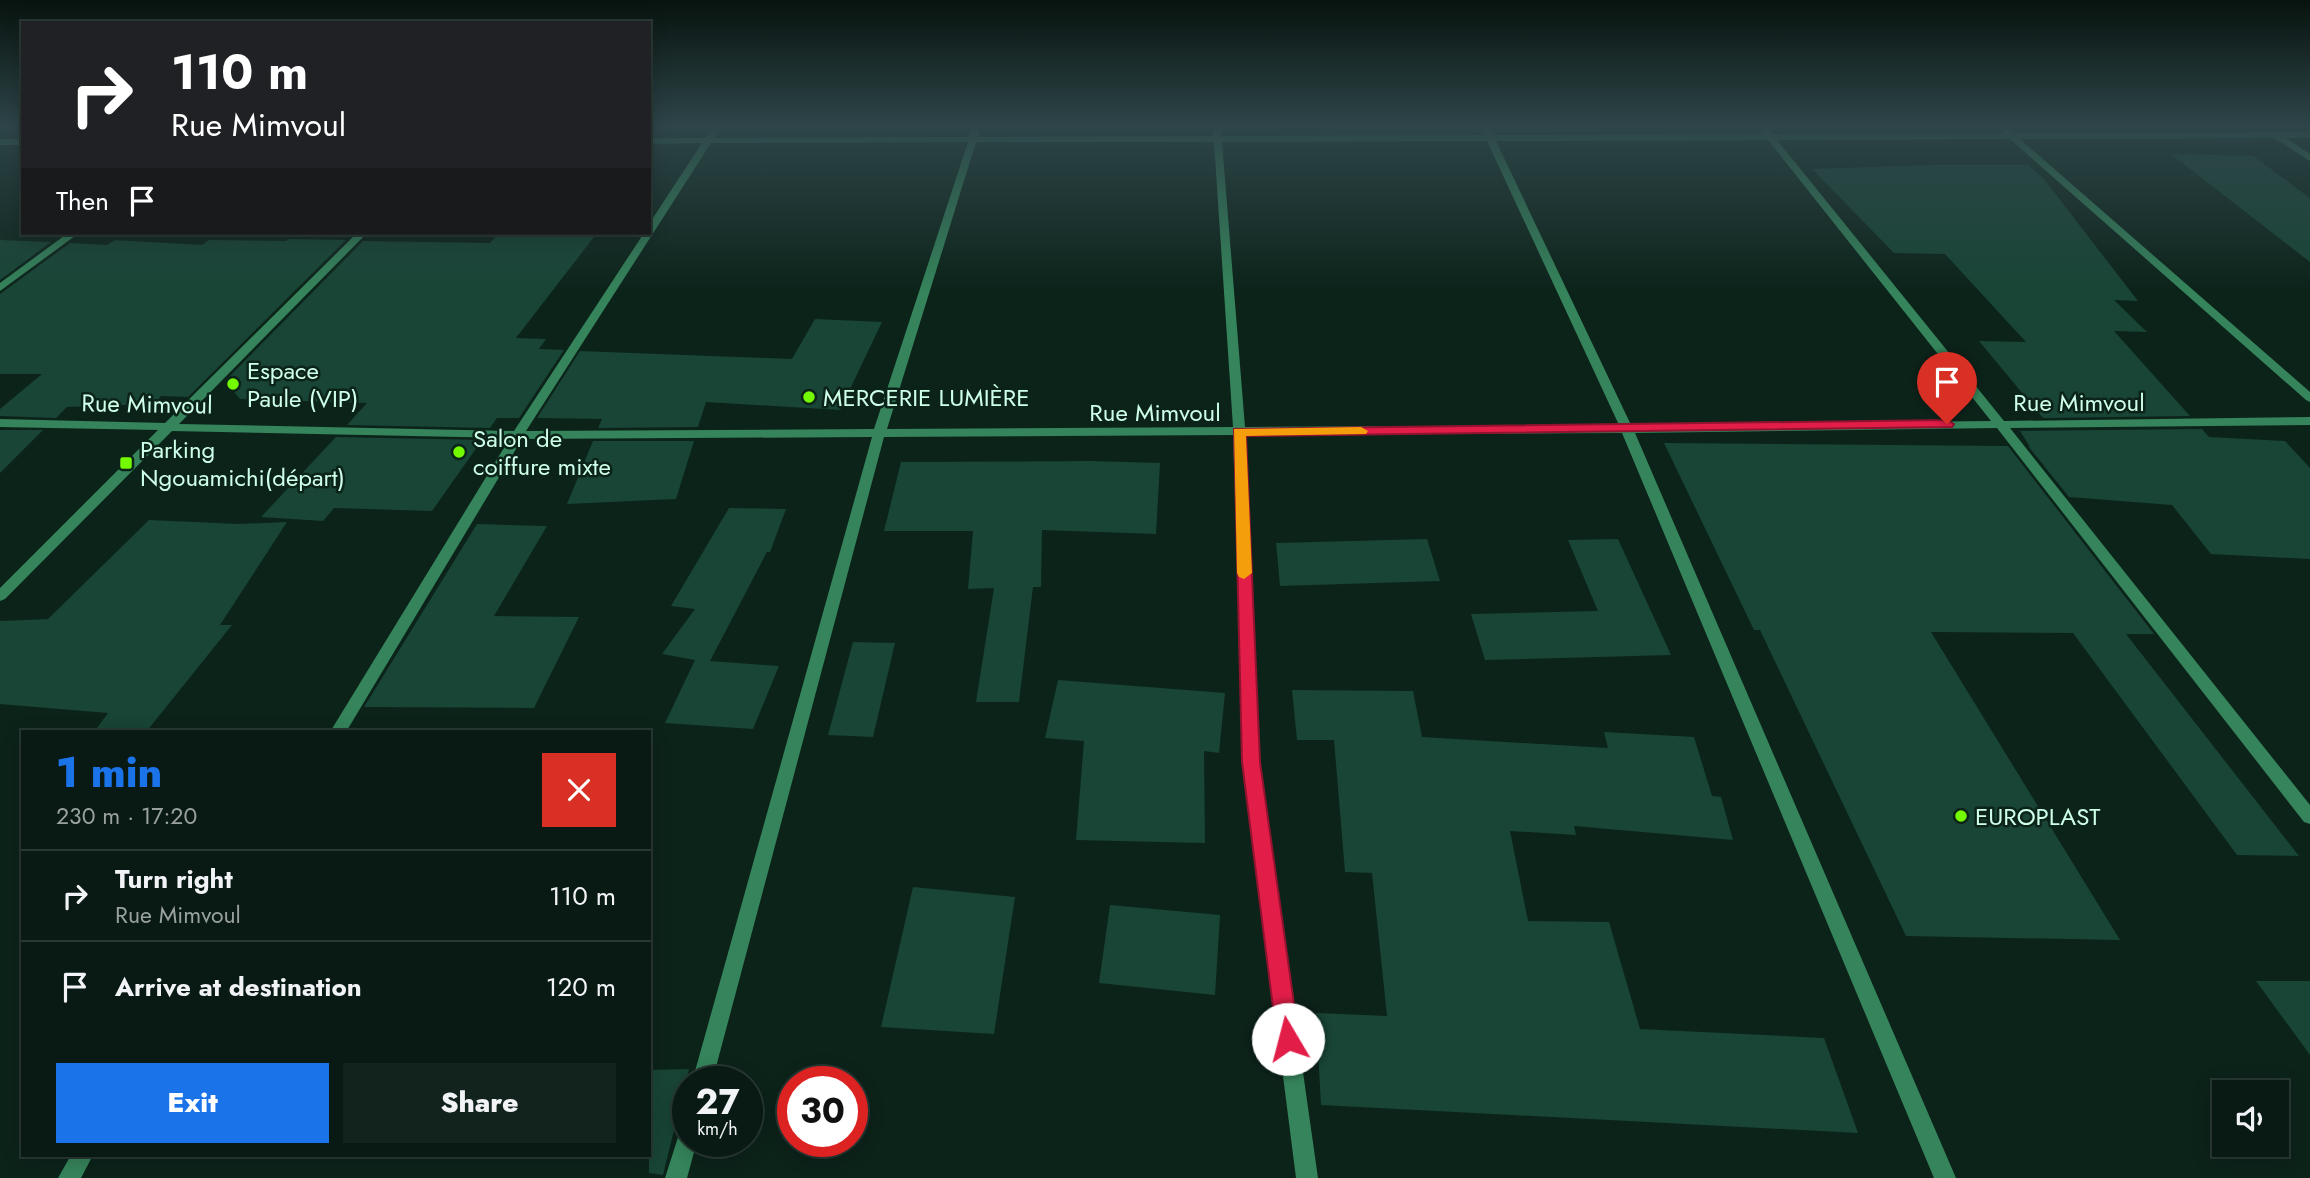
<!DOCTYPE html>
<html lang="en">
<head>
<meta charset="utf-8">
<style>
  body { margin:0; font-family:Jost,sans-serif; background:#12231d; color:#f1f3f6; height:100vh; display:flex; flex-direction:column; font-size:26px; white-space:nowrap }
  * { box-sizing:border-box; margin:0 }
  p { font-size:23px; color:#99a1a0 }
  .icon { flex:none; width:38px; height:38px; fill:none; stroke:currentColor; stroke-width:2; stroke-linecap:round; stroke-linejoin:round }
  .map { position:relative; flex:1; overflow:hidden }
  .sheet { position:absolute; left:21px; top:730px; width:630px; height:427px; display:flex; flex-direction:column; background:#091a14; border-radius:0px; box-shadow:0 4px 18px #0003,0 0 0 2px #293834 }
  .sheet>* { flex:none }
  .banner { position:absolute; left:21px; top:21px; width:630px; height:214px; border-radius:0px; box-shadow:0 4px 18px #0003,0 0 0 2px #293834; background:#202124; color:#fff; overflow:hidden }
  .fabs { position:absolute; left:2212px; top:1080px; display:grid; gap:14px }
  .fabs a { display:grid; place-items:center; width:77px; height:77px; border-radius:0px; background:#091a14; box-shadow:0 4px 18px #0003,0 0 0 2px #293834; font-size:35px }
  .speed { position:absolute; left:672px; top:1066px; display:flex; gap:14px; font-size:35px; font-weight:700; text-align:center }
  .speed>* { display:grid; place-content:center; width:91px; height:91px; border-radius:50%; background:#091a14; box-shadow:0 4px 18px #0003,0 0 0 2px #293834; line-height:1 }
  .speed small { font-size:18px; font-weight:400 }
  .speed .limit { border:10px solid #d22; background:#fff; color:#111 }
  .pin { position:absolute; display:grid; place-items:center; width:60px; height:60px; color:#fff; margin:-72px -30px; border-radius:50% 50% 50% 0; rotate:-45deg; box-shadow:0 0 7px #0007 }
  .pin .icon { rotate:45deg }
  .me { position:absolute; width:77px; margin:-38px; rotate:352deg; stroke-linejoin:round; filter:drop-shadow(0 0 5px #0008) }
  .turn { display:flex; align-items:center; gap:24px; height:147px; padding:0 35px; font-size:32px }
  .turn .icon { width:91px; height:91px; stroke-width:2.5 }
  .turn b { display:block; font-size:49px; line-height:60px }
  .then { display:flex; align-items:center; height:66px; padding:0 35px; background:#0003; gap:14px; font-size:26px }
  .round { display:grid; place-items:center; flex:none; width:74px; height:74px; border-radius:0px; background:#12231d }
  .headline { display:flex; align-items:center; justify-content:space-between; height:119px; padding:0 35px }
  h1 { font-size:42px; font-weight:800; line-height:52px; color:#1a73e8 }
  .primary-button { display:flex; gap:14px; margin-top:auto; padding:14px 35px }
  .primary-button a { flex:1; height:80px; border-radius:0px; background:#1a73e8; color:#fff; font-size:28px; font-weight:800; line-height:80px; text-align:center }
  .primary-button a+a { background:#12231d; color:#f1f3f6 }
  ul { padding:0; list-style:none }
  li { display:flex; align-items:center; gap:21px; height:91px; padding:0 35px; border-top:2px solid #293834 }
  li div { flex:1 }
  li b { display:block; font-size:26px }
  li em { font-style:normal }
  .map>svg:first-child { display:block }
  .building { fill:#184535 }
  .lines { fill:none; stroke-linecap:round; stroke-linejoin:round }
  .minor { fill:#35845b; fill-rule:evenodd }
  .route { fill:#e11d48; stroke:#92132f; stroke-width:2 }
  .slow { fill:#f59e0b }
  .poi-dot { fill:#73f900; stroke:#0c231a; stroke-width:2.5 }
  .labels { text-anchor:middle; dominant-baseline:central; stroke-width:5; stroke-linejoin:round; paint-order:stroke }
  .poi-label { font-size:24px; fill:#ceffe9; stroke:#0c231a; text-anchor:start }
  .street-label { font-size:24px; fill:#ceffe9; stroke:#0c231a }
</style>
</head>
<body>
<div class="map">
<svg width="2310" height="1178" viewBox="0 0 2310 1178">
  <rect width="100%" height="100%" fill="#0c231a"/>
  <path class="building" d="M 2171,154 L 2253,156 L 2310,198 L 2310,262 Z
    M 1935,165 L 2028,165 L 2044,179 L 2138,301 L 2114,300 L 2147,332 L 2114,331 L 2190,416 L 2043,418 L 1979,341 L 2026,342 L 1945,254 L 1894,253 L 1812,169 Z
    M 499,233 L 597,233 L 516,338 L 546,339 L 539,349 L 564,350 L 519,418 L 497,418 L 490,428 L 347,425 L 367,403 L 240,399 L 225,381 L 363,241 L 490,243 Z
    M 289,239 L 346,240 L 188,397 L 161,396 L 154,404 L 67,407 L 56,418 L 0,416 L 0,409 L 42,374 L 0,374 L 0,294 L 70,243 L 107,245 L 115,240 L 202,245 L 209,240 L 286,241 Z
    M 0,240 L 51,242 L 0,280 Z
    M 815,319 L 882,322 L 840,410 L 706,402 L 698,427 L 598,428 L 602,419 L 537,418 L 580,351 L 792,359 Z
    M 2202,429 L 2209,437 L 2285,441 L 2310,468 L 2310,559 L 2211,554 L 2172,505 L 2069,497 L 2028,446 L 2030,447 L 2020,431 Z
    M 0,430 L 43,430 L 0,473 Z
    M 336,437 L 482,440 L 432,511 L 334,508 L 323,521 L 261,517 Z
    M 593,441 L 694,441 L 676,499 L 567,504 Z
    M 1664,443 L 2008,446 L 2154,634 L 2126,634 L 2299,856 L 2237,855 L 2073,633 L 1931,632 L 2120,940 L 1906,936 L 1760,630 L 1754,630 Z
    M 1091,461 L 1160,463 L 1156,534 L 1042,530 L 1041,587 L 1033,587 L 1019,702 L 976,702 L 994,588 L 968,589 L 973,531 L 884,531 L 901,462 Z
    M 729,508 L 786,509 L 770,552 L 767,552 L 710,661 L 779,666 L 753,729 L 665,723 L 695,660 L 662,654 L 695,609 L 671,606 Z
    M 149,520 L 239,524 L 287,522 L 220,625 L 232,625 L 146,732 L 94,732 L 108,713 L 0,704 L 0,621 L 48,619 Z
    M 477,524 L 547,526 L 494,616 L 579,617 L 534,708 L 364,707 Z
    M 1427,539 L 1440,581 L 1280,586 L 1276,543 Z
    M 1618,539 L 1671,655 L 1485,660 L 1471,614 L 1598,611 L 1568,540 Z
    M 853,642 L 895,643 L 873,737 L 828,735 Z
    M 1058,680 L 1225,693 L 1219,753 L 1204,751 L 1205,843 L 1076,840 L 1084,741 L 1045,738 Z
    M 1292,690 L 1413,691 L 1422,737 L 1608,748 L 1604,732 L 1694,737 L 1712,796 L 1721,797 L 1733,840 L 1574,826 L 1576,835 L 1510,831 L 1528,921 L 1609,922 L 1640,1029 L 1824,1038 L 1858,1133 L 1321,1105 L 1316,1013 L 1387,1016 L 1372,873 L 1345,872 L 1334,740 L 1297,740 Z
    M 913,887 L 1015,897 L 994,1034 L 881,1027 Z
    M 1110,905 L 1220,915 L 1215,995 L 1099,983 Z
    M 2256,981 L 2310,981 L 2310,1055 Z
    M 689,1069 L 663,1175 L 649,1173 L 649,1070 Z"/>
  <g class="lines">
    <path class="minor" d="M 713,127 L 721,127 L 714,138 L 969,137 L 973,127 L 981,127 L 978,137 L 1213,136 L 1213,127 L 1221,127 L 1222,136 L 1485,135 L 1481,127 L 1489,127 L 1493,135 L 1763,134 L 1758,127 L 1767,127 L 1772,134 L 2004,134 L 1998,127 L 2007,127 L 2014,133 L 2310,132 L 2310,138 L 2286,138 L 2310,154 L 2310,161 L 2274,138 L 2020,139 L 2310,392 L 2310,402 L 2306,400 L 2010,139 L 1777,140 L 2004,421 L 2310,417 L 2310,425 L 2010,428 L 2310,805 L 2310,824 L 2304,822 L 1997,428 L 1635,433 L 1956,1178 L 1934,1178 L 1622,433 L 1245,435 L 1259,762 L 1318,1178 L 1296,1178 L 1243,762 L 1233,435 L 884,437 L 712,1082 L 692,1082 L 872,437 L 522,439 L 346,732 L 330,732 L 510,438 L 172,431 L 5,599 L 0,601 L 0,588 L 158,430 L 0,427 L 0,419 L 165,423 L 357,233 L 367,233 L 179,424 L 514,431 L 644,233 L 649,233 L 649,224 L 702,143 L 649,144 L 649,138 L 705,138 ZM 1768,140 L 1991,421 L 1631,425 L 1496,141 ZM 1487,141 L 1619,425 L 1245,427 L 1222,142 ZM 968,142 L 874,429 L 526,431 L 711,143 ZM 976,142 L 1214,142 L 1233,427 L 887,429 Z
      M 0,139 L 23,139 L 23,145 L 0,145 Z
      M 68,233 L 79,233 L 0,291 L 0,283 Z
      M 688,1125 L 688,1141 L 697,1141 L 687,1178 L 665,1178 L 681,1128 Z
      M 71,1155 L 93,1155 L 81,1178 L 58,1178 Z"/>
  </g>
  <linearGradient id="sky" x2="0" y2="1"><stop stop-color="#07130e"/><stop offset="0.43" stop-color="#2e4549"/><stop offset="1" stop-color="#2e4549" stop-opacity="0"/></linearGradient>
  <rect width="2310" height="292" fill="url(#sky)"/>
  <path class="route" d="M 1947,420 L 1954,424 L 1952,427 L 1246,436 L 1260,762 L 1299,1039 L 1296,1047 L 1288,1050 L 1280,1047 L 1277,1039 L 1242,762 L 1234,429 Z"/>
  <path class="slow" d="M 1361,427 L 1368,431 L 1366,434 L 1246,436 L 1252,573 L 1244,579 L 1239,577 L 1237,573 L 1234,429 Z"/>
  <g class="poi-dot">
    <circle cx="233" cy="384" r="7"/>
    <circle cx="809" cy="397" r="7"/>
    <circle cx="459" cy="452" r="7"/>
    <rect x="119" y="456" width="14" height="14" rx="3.5"/>
    <circle cx="1961" cy="816" r="7"/>
  </g>
  <g class="labels">
    <g class="poi-label">
      <text x="247" y="370">Espace<tspan x="247" dy="28">Paule (VIP)</tspan></text>
      <text x="823" y="397">MERCERIE LUMIÈRE</text>
      <text x="473" y="438">Salon de<tspan x="473" dy="28">coiffure mixte</tspan></text>
      <text x="140" y="449">Parking<tspan x="140" dy="28">Ngouamichi(départ)</tspan></text>
      <text x="1975" y="816">EUROPLAST</text>
    </g>
    <g class="street-label">
      <text x="2079" y="402">Rue Mimvoul</text>
      <text transform="translate(147 404) rotate(1)">Rue Mimvoul</text>
      <text x="1155" y="412">Rue Mimvoul</text>
    </g>
  </g>
</svg>
<div class="fabs">
<a><svg class="icon" aria-label="sound" viewBox="0 0 24 24"><path d="M4 9h4l5-4v14l-5-4H4zM17 9q2 3 0 6"/></svg></a>
</div>
<div class="speed"><div>27<small>km/h</small></div><div class="limit">30</div></div>
<div class="pin" style="left:1947px;top:424px;background:#d93025"><svg class="icon" aria-label="arrive" viewBox="0 0 24 24"><path d="M6 21V4h12l-3 4 3 4H6"/></svg></div>
<svg class="me" style="left:1288px;top:1039px" viewBox="-20 -20 40 40"><circle r="19" fill="#fff"/><path d="M0-13L10 11 0 6-10 11z" fill="#e11d48"/></svg>
<div class="banner">
<div class="turn"><svg class="icon" aria-label="right" viewBox="0 0 24 24"><path d="M7 20v-9h11M14 6l5 5-5 5"/></svg><div><b>110 m</b>Rue Mimvoul</div></div>
<div class="then">Then<svg class="icon" aria-label="arrive" viewBox="0 0 24 24"><path d="M6 21V4h12l-3 4 3 4H6"/></svg></div>
</div>
<section class="sheet">
<div class="headline"><div><h1>1 min</h1><p>230 m · 17:20</p></div><a class="round" style="background:#d93025;color:#fff"><svg class="icon" aria-label="close" viewBox="0 0 24 24"><path d="M6 6l12 12M18 6L6 18"/></svg></a></div>
<ul>
<li><svg class="icon" aria-label="right" viewBox="0 0 24 24"><path d="M7 20v-9h11M14 6l5 5-5 5"/></svg><div><b>Turn right</b><p>Rue Mimvoul</p></div><em>110 m</em></li>
<li><svg class="icon" aria-label="arrive" viewBox="0 0 24 24"><path d="M6 21V4h12l-3 4 3 4H6"/></svg><div><b>Arrive at destination</b></div><em>120 m</em></li>
</ul>
<div class="primary-button"><a>Exit</a><a>Share</a></div>
</section>
</div>
</body>
</html>
